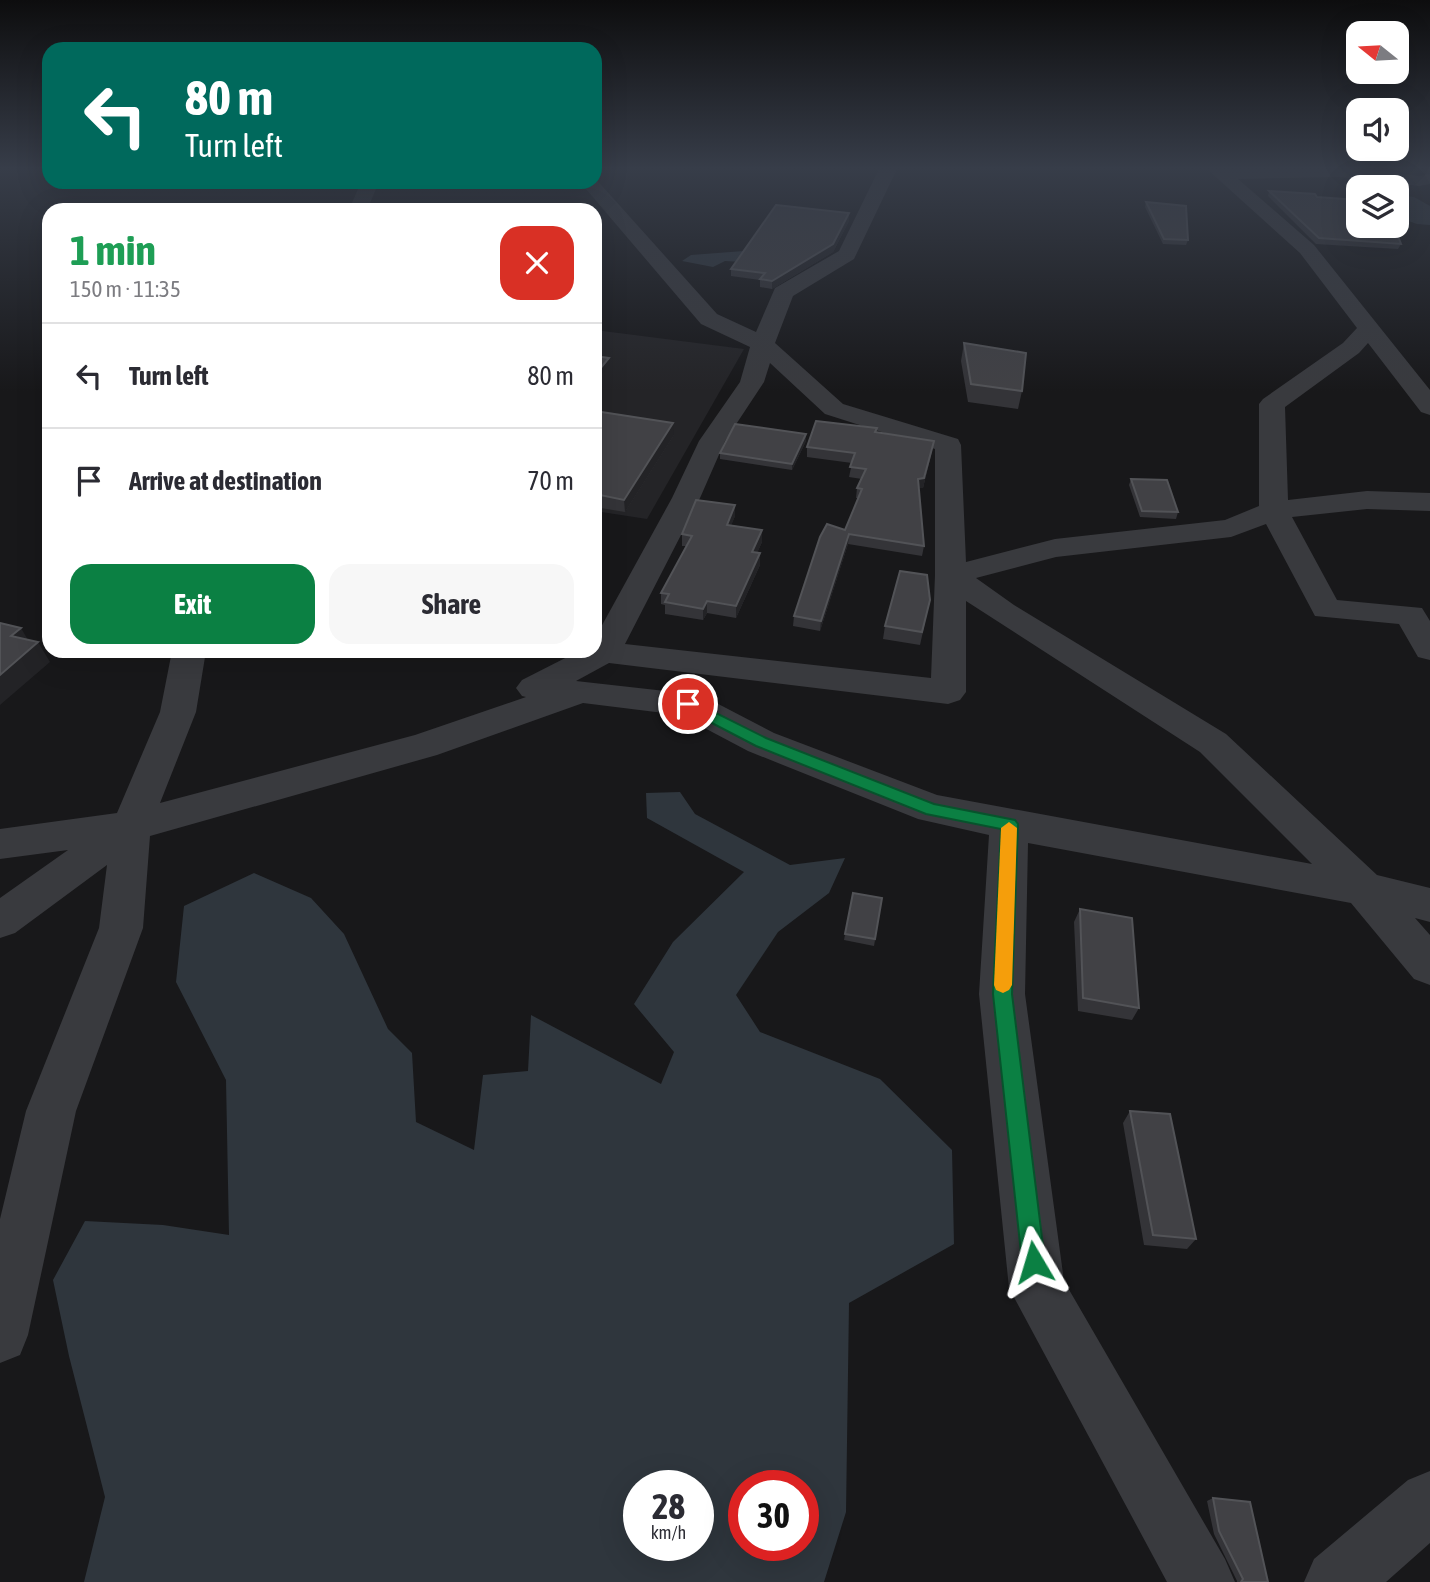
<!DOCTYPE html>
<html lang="en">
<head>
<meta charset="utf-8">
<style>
  body { margin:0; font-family:"Asap Condensed",sans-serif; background:#f7f7f7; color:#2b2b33; height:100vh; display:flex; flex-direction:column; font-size:26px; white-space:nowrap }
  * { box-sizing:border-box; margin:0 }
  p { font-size:23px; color:#7c7c81 }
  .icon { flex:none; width:38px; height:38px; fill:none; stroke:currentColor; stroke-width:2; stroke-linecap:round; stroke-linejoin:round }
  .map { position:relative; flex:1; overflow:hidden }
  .panel { position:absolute; left:42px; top:203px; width:560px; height:455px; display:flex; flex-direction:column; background:#fff; border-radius:21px; box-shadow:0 7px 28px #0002 }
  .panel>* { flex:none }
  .banner { position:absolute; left:42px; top:42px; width:560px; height:147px; border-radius:21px; box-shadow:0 7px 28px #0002; background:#00695c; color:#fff; overflow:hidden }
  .needle { width:46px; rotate:288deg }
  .fabs { position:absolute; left:1346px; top:21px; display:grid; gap:14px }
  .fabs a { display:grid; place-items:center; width:63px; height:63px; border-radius:14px; background:#fff; box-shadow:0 7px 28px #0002; font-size:35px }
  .speed { position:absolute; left:623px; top:1470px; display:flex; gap:14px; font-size:35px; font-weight:700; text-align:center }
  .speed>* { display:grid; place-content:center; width:91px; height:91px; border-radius:50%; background:#fff; box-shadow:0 7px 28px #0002; line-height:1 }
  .speed small { font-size:18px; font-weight:400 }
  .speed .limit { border:10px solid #d22; background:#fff; color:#111 }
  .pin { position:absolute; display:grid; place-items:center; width:60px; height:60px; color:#fff; margin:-30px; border:4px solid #fff; border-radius:50%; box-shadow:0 2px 7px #0007 }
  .me { position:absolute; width:77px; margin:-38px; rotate:353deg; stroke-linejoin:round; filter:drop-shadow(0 0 5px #0008) }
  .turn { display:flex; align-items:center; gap:24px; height:147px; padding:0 28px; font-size:32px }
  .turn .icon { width:91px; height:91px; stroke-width:2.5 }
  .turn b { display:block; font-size:49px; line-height:60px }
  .round { display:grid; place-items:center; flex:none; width:74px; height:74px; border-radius:21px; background:#f7f7f7 }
  .overview { display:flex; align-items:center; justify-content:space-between; height:119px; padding:0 28px }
  h1 { font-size:42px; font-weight:700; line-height:52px; color:#1e9e55 }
  .action { display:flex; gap:14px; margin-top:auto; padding:14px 28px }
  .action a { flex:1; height:80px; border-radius:21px; background:#0b8043; color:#fff; font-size:28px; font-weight:700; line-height:80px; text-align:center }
  .action a+a { background:#f7f7f7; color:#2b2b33 }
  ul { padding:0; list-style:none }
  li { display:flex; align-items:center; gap:21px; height:105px; padding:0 28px; border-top:2px solid #e1e1e2 }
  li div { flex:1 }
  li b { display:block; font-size:26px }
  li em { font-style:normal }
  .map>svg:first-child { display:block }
  .built { fill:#242427 }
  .water { fill:#2f363d; fill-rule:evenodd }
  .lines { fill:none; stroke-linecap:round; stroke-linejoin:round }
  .minor { fill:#393a3e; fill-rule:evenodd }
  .wall { fill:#343438 }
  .shaded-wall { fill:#232326 }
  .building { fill:#414145; stroke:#525357; stroke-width:2 }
  .route { fill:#0b8043; stroke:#07532c; stroke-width:2 }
  .slow { fill:#f59e0b }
</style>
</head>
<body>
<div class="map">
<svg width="1430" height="1582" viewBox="0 0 1430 1582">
  <rect width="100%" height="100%" fill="#18181a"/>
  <path class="built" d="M 595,330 L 744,349 L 647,519 L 595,511 Z"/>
  <path class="water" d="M 1397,195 L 1414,197 L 1430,206 L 1430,225 L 1417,224 L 1397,217 L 1405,211 L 1397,205 Z
    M 757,250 L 761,263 L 725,261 L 713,267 L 682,261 L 691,255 Z
    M 680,792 L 695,814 L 790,865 L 845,858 L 829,893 L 778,932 L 736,995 L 760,1032 L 880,1079 L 952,1150 L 954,1244 L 849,1303 L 846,1512 L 824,1582 L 84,1582 L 105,1497 L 69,1356 L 53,1280 L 85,1221 L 163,1225 L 229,1235 L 226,1080 L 176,982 L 184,906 L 254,873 L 311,898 L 344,934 L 388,1029 L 412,1053 L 416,1122 L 474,1150 L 483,1075 L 528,1071 L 531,1015 L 661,1084 L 674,1052 L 634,1004 L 673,942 L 744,872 L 647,818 L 646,793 ZM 639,1486 L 698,1486 L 698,1545 L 639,1545 ZM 744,1486 L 803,1486 L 803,1545 L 744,1545 Z"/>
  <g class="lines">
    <path class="minor" d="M 879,169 L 897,169 L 854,259 L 793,296 L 775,343 L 843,404 L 958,439 L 961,445 L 966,562 L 1055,539 L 1225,520 L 1259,506 L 1259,404 L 1263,399 L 1343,343 L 1357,328 L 1300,253 L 1207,169 L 1363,169 L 1419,176 L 1430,174 L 1430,184 L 1419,186 L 1340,177 L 1238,179 L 1314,245 L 1430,390 L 1430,415 L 1421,412 L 1368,343 L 1359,353 L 1285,407 L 1288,500 L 1367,491 L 1430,493 L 1430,511 L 1367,509 L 1292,517 L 1337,600 L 1422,608 L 1430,621 L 1430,660 L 1418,657 L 1399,624 L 1315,616 L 1266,524 L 1231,537 L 1056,557 L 976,578 L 1014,605 L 1226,734 L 1377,875 L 1430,888 L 1430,922 L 1415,918 L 1430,935 L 1430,985 L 1414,979 L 1351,903 L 1028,843 L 1025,994 L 1064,1281 L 1225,1559 L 1235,1582 L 1167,1582 L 1009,1288 L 979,994 L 989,835 L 918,819 L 748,751 L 680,715 L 583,703 L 437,755 L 150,836 L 143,928 L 76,1111 L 28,1335 L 20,1355 L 0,1363 L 0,1219 L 26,1111 L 99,928 L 107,865 L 15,933 L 0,938 L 0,898 L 68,850 L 0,859 L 0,829 L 117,813 L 160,712 L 172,651 L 206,651 L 196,712 L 160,803 L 415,735 L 526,697 L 522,696 L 516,688 L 522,680 L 579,651 L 595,651 L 595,638 L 672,498 L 699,441 L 740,382 L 750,347 L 701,324 L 580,182 L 595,182 L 595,178 L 717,314 L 756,332 L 775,288 L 839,251 ZM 770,363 L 825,414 L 935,449 L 935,575 L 931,678 L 625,644 L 700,498 L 725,441 L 764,382 ZM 966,601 L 1200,752 L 1312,864 L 937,795 L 774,733 L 701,695 L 576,681 L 609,663 L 948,704 L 960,700 L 966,692 Z
      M 361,182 L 379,182 L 367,210 L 349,210 Z
      M 1430,1471 L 1430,1543 L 1386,1582 L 1304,1582 L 1314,1559 L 1408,1480 Z"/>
  </g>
  <path class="wall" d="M 1269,191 L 1317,197 L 1401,244 L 1398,249 L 1316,244 L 1268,196 Z
    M 1146,202 L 1188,240 L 1186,245 L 1163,244 L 1145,207 Z
    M 849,221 L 833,252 L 772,289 L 760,287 L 760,280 L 731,276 L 731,269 Z
    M 964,343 L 1022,391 L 1018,409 L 968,402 L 961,361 Z
    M 595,411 L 674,435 L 625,512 L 595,507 Z
    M 876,432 L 932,451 L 923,488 L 918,488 L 924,546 L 922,556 L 848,544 L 820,631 L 793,626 L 794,616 L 845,530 L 858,498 L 856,498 L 857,488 L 862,479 L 849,477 L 852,463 L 807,457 L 807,447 Z
    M 806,441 L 792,470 L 720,459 L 720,453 Z
    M 1131,479 L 1178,512 L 1176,519 L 1140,517 L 1129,485 Z
    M 735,516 L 731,525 L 762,530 L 762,542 L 757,553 L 760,565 L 736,618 L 707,613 L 703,620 L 665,614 L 665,605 L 661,604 L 661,593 L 686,546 L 682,546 L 682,534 Z
    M 930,600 L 920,645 L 883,639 L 885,626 Z
    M 853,893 L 882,898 L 874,946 L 844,940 Z
    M 1080,909 L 1139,1008 L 1132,1020 L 1078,1011 L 1074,922 Z
    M 1130,1111 L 1196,1239 L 1187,1249 L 1144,1245 L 1123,1123 Z
    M 1213,1498 L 1268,1582 L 1237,1582 L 1237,1581 L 1214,1534 L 1207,1501 Z"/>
  <path class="shaded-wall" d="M 849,213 L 849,221 L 833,252 L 772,289 L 772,281 Z
    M 609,358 L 610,364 L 595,382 L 595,375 Z
    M 673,423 L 674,435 L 625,512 L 624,500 Z
    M 806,434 L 806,441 L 792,470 L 792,464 Z
    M 934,441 L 923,488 L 916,488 L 918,479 Z
    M 735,505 L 735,516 L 727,536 L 727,525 Z
    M 762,530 L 762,542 L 752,564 L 752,552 Z
    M 849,534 L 848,544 L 820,631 L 821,621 Z
    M 760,553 L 760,565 L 736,618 L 736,606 Z
    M 707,601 L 707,613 L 703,620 L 703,609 Z
    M 21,628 L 32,647 L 38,642 L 50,662 L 0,705 L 0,675 L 11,636 Z"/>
  <path class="building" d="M 1269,191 L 1315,194 L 1317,197 L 1358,200 L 1358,226 L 1394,226 L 1401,244 L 1319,238 Z
    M 1146,202 L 1186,206 L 1188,240 L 1164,239 Z
    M 776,205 L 849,213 L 833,244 L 772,281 L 760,279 L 765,273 L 731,269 Z
    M 964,343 L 1026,353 L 1022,391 L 971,384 Z
    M 595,356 L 609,358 L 595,375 Z
    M 595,411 L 673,423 L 624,500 L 595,494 Z
    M 816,421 L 877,428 L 875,432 L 934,441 L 924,478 L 918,479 L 924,546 L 849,534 L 821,621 L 794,616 L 820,537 L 827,524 L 845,530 L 862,489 L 857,488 L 866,469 L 850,467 L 855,453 L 807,447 Z
    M 735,424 L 806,434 L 792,464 L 720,453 Z
    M 1131,479 L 1167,480 L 1178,512 L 1142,511 Z
    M 696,500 L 735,505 L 727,525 L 762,530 L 752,552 L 760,553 L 736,606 L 707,601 L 703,609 L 665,602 L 669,594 L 661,593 L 692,536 L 682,534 Z
    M 900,571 L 927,575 L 930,600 L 922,632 L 885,626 Z
    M 0,623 L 21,628 L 11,636 L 38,642 L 0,675 Z
    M 853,893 L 882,898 L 875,939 L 845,934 Z
    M 1080,909 L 1132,918 L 1139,1008 L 1083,998 Z
    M 1130,1111 L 1170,1114 L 1196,1239 L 1153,1235 Z
    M 1213,1498 L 1250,1502 L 1268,1582 L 1241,1582 L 1243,1579 L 1219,1531 Z"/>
  <linearGradient id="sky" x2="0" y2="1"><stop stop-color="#0d0d0e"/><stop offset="0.43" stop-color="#373d49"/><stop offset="1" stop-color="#373d49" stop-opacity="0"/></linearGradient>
  <rect width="1430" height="391" fill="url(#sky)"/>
  <path class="route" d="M 688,699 L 766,738 L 934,804 L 1015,820 L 1018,824 L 1012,994 L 1045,1262 L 1041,1270 L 1034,1273 L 1026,1270 L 1022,1262 L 993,994 L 1001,829 L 926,814 L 756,746 L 683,708 L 681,704 Z"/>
  <path class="slow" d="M 1009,822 L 1017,828 L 1012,985 L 1009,990 L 1003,993 L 996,990 L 994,985 L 1001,828 Z"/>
</svg>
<div class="fabs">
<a><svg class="needle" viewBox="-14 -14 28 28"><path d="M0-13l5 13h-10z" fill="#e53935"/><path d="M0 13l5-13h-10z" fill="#7c7c81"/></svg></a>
<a><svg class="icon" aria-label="sound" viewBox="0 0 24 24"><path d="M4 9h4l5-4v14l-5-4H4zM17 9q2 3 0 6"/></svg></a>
<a><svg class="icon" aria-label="layers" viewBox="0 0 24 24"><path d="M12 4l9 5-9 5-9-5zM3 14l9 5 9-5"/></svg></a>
</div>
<div class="speed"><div>28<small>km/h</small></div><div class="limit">30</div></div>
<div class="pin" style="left:688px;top:704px;background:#d93025"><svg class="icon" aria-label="arrive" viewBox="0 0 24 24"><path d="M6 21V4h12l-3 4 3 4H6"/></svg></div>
<svg class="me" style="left:1034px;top:1262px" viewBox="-20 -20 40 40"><path d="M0-17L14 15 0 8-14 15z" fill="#0b8043" stroke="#fff" stroke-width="4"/></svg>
<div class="banner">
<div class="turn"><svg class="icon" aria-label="left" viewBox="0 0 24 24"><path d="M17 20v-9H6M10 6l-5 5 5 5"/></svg><div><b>80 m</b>Turn left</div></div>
</div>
<section class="panel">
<div class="overview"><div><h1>1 min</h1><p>150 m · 11:35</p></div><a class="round" style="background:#d93025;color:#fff"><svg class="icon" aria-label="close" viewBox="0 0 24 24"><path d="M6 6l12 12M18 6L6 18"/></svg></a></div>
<ul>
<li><svg class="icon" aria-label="left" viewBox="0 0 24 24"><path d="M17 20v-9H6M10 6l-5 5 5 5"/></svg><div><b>Turn left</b></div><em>80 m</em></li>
<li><svg class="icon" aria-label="arrive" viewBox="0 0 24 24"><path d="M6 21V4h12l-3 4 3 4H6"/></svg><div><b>Arrive at destination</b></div><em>70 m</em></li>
</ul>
<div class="action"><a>Exit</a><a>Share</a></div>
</section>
</div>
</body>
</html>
